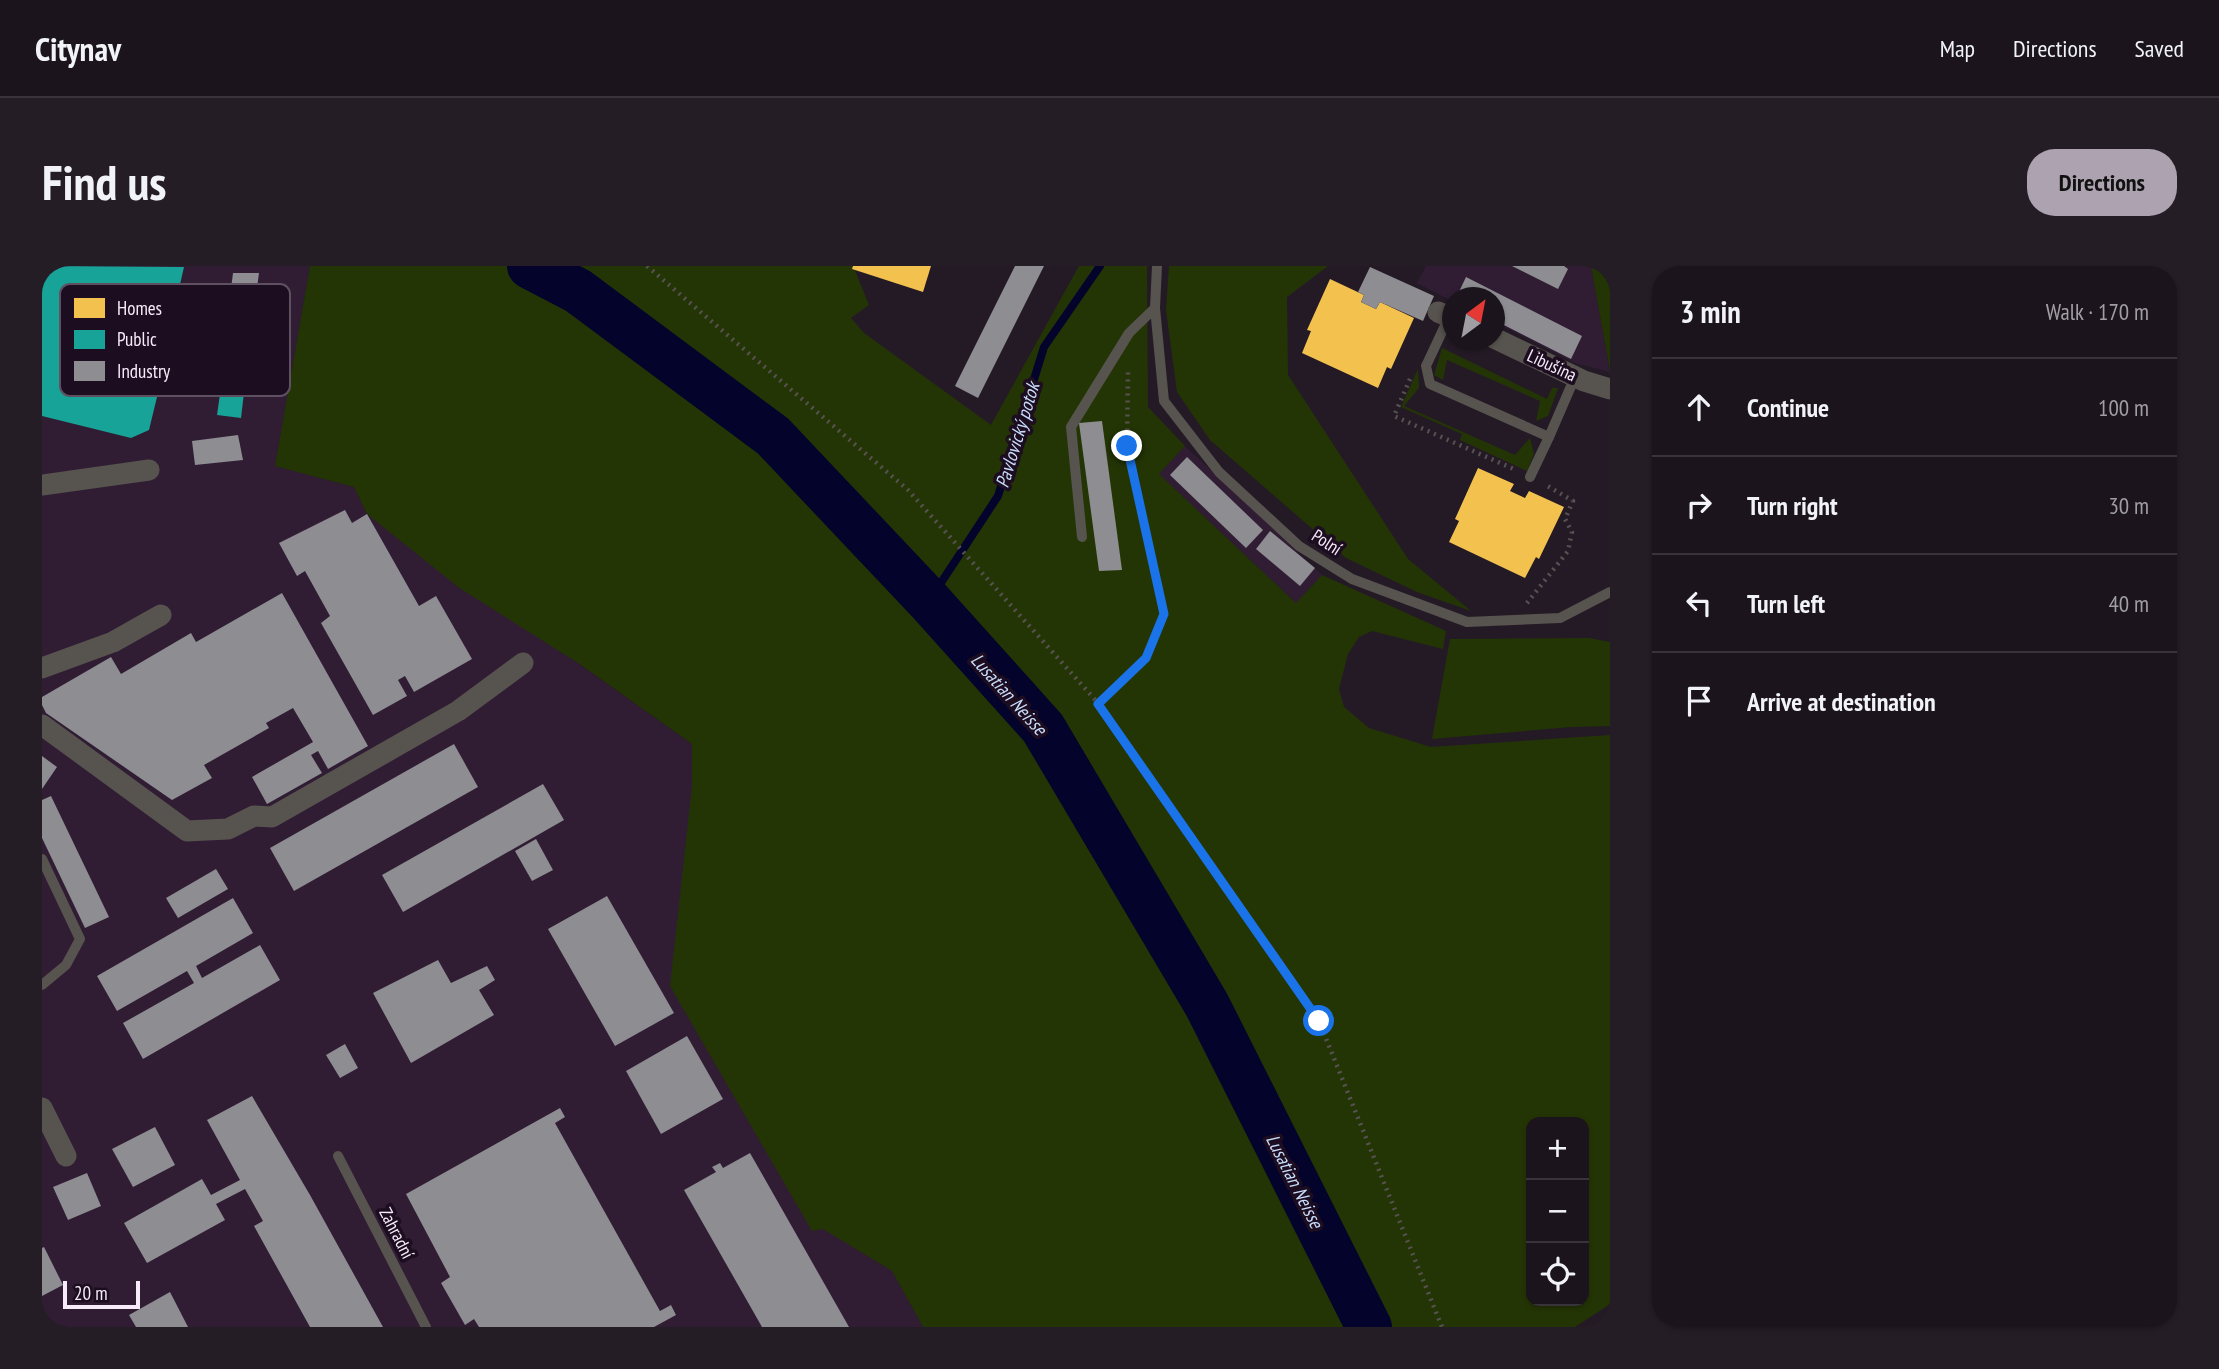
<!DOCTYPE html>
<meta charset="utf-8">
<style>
:root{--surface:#1b141c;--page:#241d25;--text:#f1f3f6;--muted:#a09ea3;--line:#39333b;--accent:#ada2af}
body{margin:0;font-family:"PT Sans Narrow",sans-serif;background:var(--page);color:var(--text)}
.controls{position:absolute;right:21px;bottom:21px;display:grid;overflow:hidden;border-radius:14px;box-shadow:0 2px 5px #0004}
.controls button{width:63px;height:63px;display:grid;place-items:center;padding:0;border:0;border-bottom:2px solid var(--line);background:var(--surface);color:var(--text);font:35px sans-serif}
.compass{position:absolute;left:1400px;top:21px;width:63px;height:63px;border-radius:50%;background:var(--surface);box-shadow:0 2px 5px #0004;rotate:32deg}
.scale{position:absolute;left:21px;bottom:18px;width:77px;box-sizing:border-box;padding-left:7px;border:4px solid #f7ebf9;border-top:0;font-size:19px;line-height:24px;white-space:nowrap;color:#f7ebf9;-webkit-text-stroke:5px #1d0d20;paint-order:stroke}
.stop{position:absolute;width:21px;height:21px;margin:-16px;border:5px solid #1a73e8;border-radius:50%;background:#fff}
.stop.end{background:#1a73e8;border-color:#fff;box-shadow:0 2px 7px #0008}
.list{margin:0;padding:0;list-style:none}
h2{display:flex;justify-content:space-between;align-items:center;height:91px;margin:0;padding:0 28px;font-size:30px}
h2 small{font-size:23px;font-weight:400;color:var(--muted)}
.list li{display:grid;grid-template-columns:46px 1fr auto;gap:21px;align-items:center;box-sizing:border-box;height:98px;padding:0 28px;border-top:2px solid var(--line)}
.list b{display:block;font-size:26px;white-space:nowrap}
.list em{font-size:23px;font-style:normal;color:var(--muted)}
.icon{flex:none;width:38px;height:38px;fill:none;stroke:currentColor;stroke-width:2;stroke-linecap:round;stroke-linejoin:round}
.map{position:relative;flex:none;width:1568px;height:1061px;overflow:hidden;border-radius:28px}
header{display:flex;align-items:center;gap:42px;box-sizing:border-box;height:98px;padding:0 35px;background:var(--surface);border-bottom:2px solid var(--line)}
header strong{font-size:33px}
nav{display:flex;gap:38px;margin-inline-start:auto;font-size:24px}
.intro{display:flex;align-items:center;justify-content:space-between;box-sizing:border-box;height:168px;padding:0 42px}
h1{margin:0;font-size:49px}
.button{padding:18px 32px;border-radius:28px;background:var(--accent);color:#111;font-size:24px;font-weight:700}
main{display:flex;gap:42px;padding:0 42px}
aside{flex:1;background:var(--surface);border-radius:28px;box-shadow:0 2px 5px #0004}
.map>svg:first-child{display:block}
.built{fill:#301d34}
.green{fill:#243505;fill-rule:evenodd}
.homes{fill:#f2c14e}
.public{fill:#17a398}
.industry{fill:#8d8d92}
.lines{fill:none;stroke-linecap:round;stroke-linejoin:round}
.stream{stroke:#03032b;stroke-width:8}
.river{stroke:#03032b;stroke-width:46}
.path{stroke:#575251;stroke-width:4.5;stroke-dasharray:2 5;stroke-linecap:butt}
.lane{stroke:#57534e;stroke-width:10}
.street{stroke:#57534e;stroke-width:21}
.route{stroke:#1a73e8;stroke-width:9}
.labels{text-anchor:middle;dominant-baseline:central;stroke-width:7;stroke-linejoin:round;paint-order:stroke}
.street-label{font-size:18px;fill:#f7ebf9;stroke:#1d0d20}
.water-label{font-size:19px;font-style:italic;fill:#c8dcfb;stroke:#1d0d20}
.key{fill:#1d0d20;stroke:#5e5061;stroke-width:2}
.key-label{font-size:19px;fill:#f7ebf9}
</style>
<header>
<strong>Citynav</strong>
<nav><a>Map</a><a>Directions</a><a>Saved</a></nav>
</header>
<div class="intro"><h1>Find us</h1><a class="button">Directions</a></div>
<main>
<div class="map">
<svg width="1568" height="1061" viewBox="0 0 1568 1061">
<rect width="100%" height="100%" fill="#241a26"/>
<g class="built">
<path d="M0 0H268L233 200 312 221 325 248 650 478V520L781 962 850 1005 881 1061H0Z"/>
<path d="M1384 0H1549L1568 106 1533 97 1453 56 1452 32H1410V35L1375 17Z"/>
<path d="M1143 180 1280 309 1254 337 1117 208Z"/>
</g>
<g class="green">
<path d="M268 0H811L827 39 809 52 822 67 949 159 1037 0H1105L1106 141 1143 180 1117 208 1254 337 1280 309 1404 365 1401 383 1330 365 1317 371 1306 388 1297 423 1302 441 1327 462 1389 481 1568 469V1038L1533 1061H881L850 1005 781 963 770 965 628 720 650 520V478L536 397 416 321 325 248 312 221 233 200ZM1489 856H1542V1035H1489Z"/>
<path d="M1127 0H1286L1245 31 1246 109 1366 293 1429 345 1375 326 1304 292 1168 174 1135 126 1124 44Z"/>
<path d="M1549 0H1568V105Z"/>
<path d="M1400 82 1505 133 1510 122H1516L1506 150 1494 155 1498 135 1405 94 1401 114 1392 109Z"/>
<path d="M1376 103 1377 122 1362 140 1473 189 1488 172 1492 188 1485 205 1418 174 1420 168 1359 141Z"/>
<path d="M1547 372 1568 376V460L1529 461 1390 473 1408 373Z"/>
</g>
<g class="homes">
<path d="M811 0H889L881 26 810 3Z"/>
<path d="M1288 13 1322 29 1319 36 1334 43 1338 36 1372 52 1349 103 1345 101 1336 122 1260 87 1269 65 1265 64Z"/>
<path d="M1436 202 1472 218 1468 225 1483 232 1487 225 1522 241 1497 293 1494 291 1483 312 1407 276 1417 255 1413 253Z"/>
</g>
<g class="public">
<path d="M0 0 142 1 126 71 123 70 117 97 123 98 107 164 89 172 0 150Z"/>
<path d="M180 114 203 118 199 152 175 149Z"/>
</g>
<g class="industry">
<path d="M973 0H1002L936 132 913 120Z"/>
<path d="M1470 0H1522L1526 3 1516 23Z"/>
<path d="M1328 1 1392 30 1381 55 1338 36 1334 43 1319 36 1322 29 1316 26Z"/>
<path d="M191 7H217L204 104 193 103 195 88 181 86Z"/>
<path d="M1424 11 1540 70 1529 93 1452 54V32H1414Z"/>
<path d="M1060 155 1080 304 1057 305 1037 157Z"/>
<path d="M196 169 201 194 153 199 150 175Z"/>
<path d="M1145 191 1221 264 1204 282 1128 209Z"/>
<path d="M303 244 310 257 325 248 377 340 394 330 430 393 372 426 363 410 356 414 365 430 331 449 279 357 288 350 263 305 255 310 237 277Z"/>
<path d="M1228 265 1273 302 1258 320 1214 283Z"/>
<path d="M240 327 326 480 286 503 276 485 269 489 280 507 225 538 210 511 271 476 251 442 224 457 227 462 162 499 170 512 130 534 4 447 0 439V431L69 391 79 408 149 367 154 376Z"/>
<path d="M412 478 436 521 252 625 228 582Z"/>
<path d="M0 490 15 501 0 523Z"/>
<path d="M501 518 522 554 361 646 340 609Z"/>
<path d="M9 530 67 651 43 662 0 572V534Z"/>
<path d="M494 573 511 604 490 615 473 585Z"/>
<path d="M174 603 186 623 136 652 124 632Z"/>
<path d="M565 630 632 747 573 780 506 663Z"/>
<path d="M191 632 211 667 154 700 160 712 218 679 238 714 101 793 81 757 152 717 145 705 75 745 55 710Z"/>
<path d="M396 694 409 717 445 700 453 714 437 724 452 749 369 797 331 727Z"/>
<path d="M645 770 681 833 619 868 584 805Z"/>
<path d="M303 778 316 802 298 812 284 789Z"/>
<path d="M210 830 268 929 341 1061H268L212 960 221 955 203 923 174 938 183 954 105 997 82 957 160 913 169 929 198 914 165 854Z"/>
<path d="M518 842 523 851 513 857 618 1045 629 1039 634 1049 612 1061H437L432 1053 423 1059 399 1017 408 1011 364 928Z"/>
<path d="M113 861 133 899 91 921 70 883Z"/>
<path d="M708 887 807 1061H720L642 924 674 906 670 901 678 897 681 902Z"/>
<path d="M45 907 59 940 26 954 11 921Z"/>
<path d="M2 981 21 1019 0 1030V982Z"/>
<path d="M128 1026 146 1061H94L87 1049Z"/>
</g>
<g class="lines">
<path class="stream" d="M887 335 956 230 1002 81 1058 0"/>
<path class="river" d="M488 0 536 25 731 170 887 335 1001 462 1165 739 1327 1061"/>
<g class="path">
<path d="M605 0 866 224 1056 437 1277 755 1400 1061"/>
<path d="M1368 113 1352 150 1474 204"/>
<path d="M1485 337 1526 285 1530 266 1523 253 1531 235 1504 219"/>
<path d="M1056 437 1104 392 1122 349 1085 180 1086 102"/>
</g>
<g class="lane">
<path d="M1115 0 1113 42 1122 135 1177 206 1257 280 1310 313 1425 356 1518 352 1568 326"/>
<path d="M1407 51 1384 100 1388 118 1507 171 1533 111"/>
<path d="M1488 211 1507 171"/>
<path d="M1040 271 1029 161 1087 67 1113 42"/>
<path d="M0 593 38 673 24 699 0 719"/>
<path d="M296 890 384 1061"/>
</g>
<g class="street">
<path d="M1396 46 1410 52"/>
<path d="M1452 72 1542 115 1568 123"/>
<path d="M0 219 107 204"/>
<path d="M0 402 71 376 119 349"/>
<path d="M0 459 145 565 186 563 212 550 230 551 416 445 481 397"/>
<path d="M0 842 24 890"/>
</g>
</g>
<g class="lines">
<path class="route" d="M1085 180 1122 348 1104 392 1056 438 1277 755"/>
</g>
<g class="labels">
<g class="street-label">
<text transform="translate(1510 99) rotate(25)">Libušina</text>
<text transform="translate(1285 276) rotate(33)">Polní</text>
<text transform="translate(355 967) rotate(63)">Zahradní</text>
</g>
<g class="water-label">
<text transform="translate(975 169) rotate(-73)">Pavlovický potok</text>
<text transform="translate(967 428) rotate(48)">Lusatian Neisse</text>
<text transform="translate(1253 915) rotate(63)">Lusatian Neisse</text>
</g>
</g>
<rect x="18" y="18" width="230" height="112" rx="10" class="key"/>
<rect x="32" y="32" width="31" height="20" fill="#f2c14e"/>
<rect x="32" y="64" width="31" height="19" fill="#17a398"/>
<rect x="32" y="95" width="31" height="20" fill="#8d8d92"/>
<g class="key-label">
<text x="75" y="49">Homes</text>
<text x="75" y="80">Public</text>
<text x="75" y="112">Industry</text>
</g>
</svg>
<div class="controls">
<button>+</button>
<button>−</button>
<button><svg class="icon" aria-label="locate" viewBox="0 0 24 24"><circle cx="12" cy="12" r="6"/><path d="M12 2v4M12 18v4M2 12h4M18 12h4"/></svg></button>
</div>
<svg class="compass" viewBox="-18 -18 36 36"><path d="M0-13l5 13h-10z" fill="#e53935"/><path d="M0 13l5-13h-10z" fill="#a09ea3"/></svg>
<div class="scale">20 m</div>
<div class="stop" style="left:1277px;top:755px"></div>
<div class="stop end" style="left:1085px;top:180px"></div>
</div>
<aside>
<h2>3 min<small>Walk · 170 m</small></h2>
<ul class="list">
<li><svg class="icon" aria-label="ahead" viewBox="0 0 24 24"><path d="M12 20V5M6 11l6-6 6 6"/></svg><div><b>Continue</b></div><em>100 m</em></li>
<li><svg class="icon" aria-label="right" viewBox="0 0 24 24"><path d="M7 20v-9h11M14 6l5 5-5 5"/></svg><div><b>Turn right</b></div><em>30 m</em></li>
<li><svg class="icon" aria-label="left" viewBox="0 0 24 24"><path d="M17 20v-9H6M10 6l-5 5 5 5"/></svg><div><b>Turn left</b></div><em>40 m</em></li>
<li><svg class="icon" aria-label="arrive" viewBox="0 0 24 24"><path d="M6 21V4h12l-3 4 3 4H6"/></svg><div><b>Arrive at destination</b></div></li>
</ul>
</aside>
</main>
